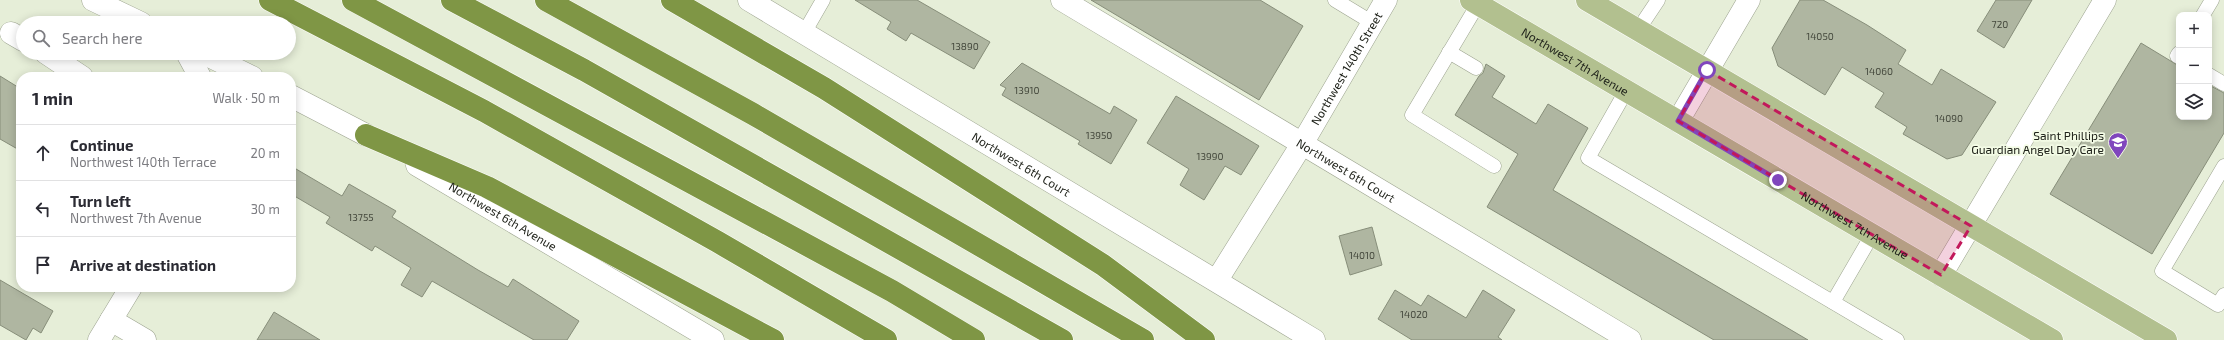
<!DOCTYPE html>
<meta charset="utf-8">
<style>
:root{--surface:#fff;--page:#f2f2f3;--text:#2b2b33;--muted:#7c7c81;--line:#e1e1e2}
body{margin:0;font-family:"Exo 2",sans-serif;background:var(--page);color:var(--text)}
.controls{position:absolute;right:12px;top:12px;display:grid;overflow:hidden;border-radius:8px;box-shadow:0 2px 10px #0003}
.controls button{width:36px;height:36px;display:grid;place-items:center;padding:0;border:0;border-bottom:1px solid var(--line);background:var(--surface);color:var(--text);font:20px sans-serif}
.stop{position:absolute;width:12px;height:12px;margin:-9px;border:3px solid #8046bd;border-radius:50%;background:#fff}
.stop.end{background:#8046bd;border-color:#fff;box-shadow:0 1px 4px #0008}
.list{margin:0;padding:0;list-style:none}
h2{display:flex;justify-content:space-between;align-items:center;height:52px;margin:0;padding:0 16px;font-size:17px}
h2 small{font-size:13px;font-weight:400;color:var(--muted)}
.list li{display:grid;grid-template-columns:26px 1fr auto;gap:12px;align-items:center;box-sizing:border-box;height:56px;padding:0 16px;border-top:1px solid var(--line)}
.list b{display:block;font-size:15px;white-space:nowrap}
.list p{margin:0;font-size:13px;white-space:nowrap;color:var(--muted)}
.list em{font-size:13px;font-style:normal;color:var(--muted)}
.icon{flex:none;width:22px;height:22px;fill:none;stroke:currentColor;stroke-width:2;stroke-linecap:round;stroke-linejoin:round}
.map{position:relative;flex:none;width:2224px;height:340px;overflow:hidden}
.search{position:absolute;background:var(--surface);box-shadow:0 2px 10px #0003;left:16px;top:16px;width:280px;height:44px;display:flex;align-items:center;gap:10px;box-sizing:border-box;padding:0 14px;border-radius:22px;color:var(--muted);font-size:15px}
.panel{position:absolute;background:var(--surface);box-shadow:0 2px 10px #0003;left:16px;top:72px;width:280px;height:220px;border-radius:16px}
.map>svg:first-child{display:block}
.building{fill:#afb6a1;stroke:#878e7a}
.lines{fill:none;stroke-linecap:round;stroke-linejoin:round}
.service-casing{stroke:#9ca38f;stroke-width:15}
.minor-casing{stroke:#9ca38f;stroke-width:23}
.secondary-casing{stroke:#9ca38f;stroke-width:23}
.primary-casing{stroke:#fff;stroke-width:23}
.motorway-casing{stroke:#fff;stroke-width:23}
.service{stroke:#fff;stroke-width:14}
.minor{stroke:#fff;stroke-width:22}
.secondary{stroke:#fff;stroke-width:22}
.primary{stroke:#b2c08f;stroke-width:22}
.motorway{stroke:#7f9645;stroke-width:22}
.route{stroke:#8046bd;stroke-width:5}
.marked{fill:#c2185b;fill-opacity:0.2;stroke:#c2185b;stroke-width:3;stroke-dasharray:8 5;stroke-linejoin:round}
.labels{text-anchor:middle;dominant-baseline:central;stroke-width:3.5;stroke-linejoin:round;paint-order:stroke}
.number-label{font-size:10px;fill:#44483c}
.street-label{font-size:12px;fill:#20231b;stroke:#f3fbe5}
.poi-label{font-size:12px;fill:#20231b;stroke:#f3fbe5;text-anchor:end}
</style>
<div class="map">
<svg width="2224" height="340" viewBox="0 0 2224 340">
<rect width="100%" height="100%" fill="#e6eed8"/>
<g class="building">
<path d="M855 0H917L990 42 974 69 911 33 906 41 887 29 891 22Z"/>
<path d="M1091 0H1260L1303 26 1259 100Z"/>
<path d="M1800 0H1823L1867 25 1906 50 1898 64 1932 85 1941 69 1996 102 1962 155 1947 159 1903 134 1907 127 1875 107 1884 93 1842 67 1825 95 1778 66 1772 48Z"/>
<path d="M1996 0H2032L2004 48 1977 31Z"/>
<path d="M2141 43 2179 66V117H2209V85L2224 93V133L2152 254 2050 194Z"/>
<path d="M1022 63 1110 114 1114 106 1137 120 1111 164 1078 144 1080 141 1002 95 1006 88 1000 85Z"/>
<path d="M1486 64 1505 76 1492 97 1536 124 1548 104 1588 128 1553 190 1808 340H1714L1487 207 1518 154 1455 115 1479 76 1483 73Z"/>
<path d="M0 76 21 89V151L0 139Z"/>
<path d="M1176 96 1259 146 1241 175 1225 166 1204 200 1180 185 1189 169 1147 143Z"/>
<path d="M291 166 342 196 349 184 396 211 392 217 478 270 508 287 513 279 579 321 567 340H534L432 281 422 297 401 285 411 268 375 246 372 251 326 223 330 217 291 194Z"/>
<path d="M1372 227 1382 265 1350 275 1339 236Z"/>
<path d="M0 280 53 311 41 333 33 328 26 340 0 325Z"/>
<path d="M1395 290 1421 306 1428 295 1466 318 1483 290 1515 310 1498 337 1502 340H1412L1378 319Z"/>
<path d="M274 312 320 340H257Z"/>
</g>
<g class="lines">
<g class="service-casing">
<g id="service">
<path d="M1335 0 1373 23"/>
<path d="M1478 4 1412 115 1494 166"/>
<path d="M2203 15 2212 0"/>
<path d="M1638 30 1658 0"/>
<path d="M804 33 823 0"/>
<path d="M1449 52 1476 68"/>
<path d="M2179 53 2177 56 2179 57"/>
<path d="M2209 75 2224 84"/>
<path d="M1626 91 1588 158 1897 340"/>
<path d="M2224 166 2162 271 2218 305 2224 295"/>
<path d="M1833 302 1872 235"/>
</g>
</g>
<g class="minor-casing">
<g id="minor">
<path id="s1" d="M749 0 1314 340"/>
<path id="s2" d="M1062 0 1630 340"/>
<path d="M11 33 23 40"/>
<path d="M46 53 82 77"/>
<path d="M187 53 200 77"/>
<path d="M1678 121 1749 0"/>
<path id="s3" d="M417 165 713 340"/>
<path d="M1941 275 2105 0"/>
<path id="s4" d="M1217 280 1302 144 1386 0"/>
<path d="M111 320 145 340"/>
<path d="M99 340 131 287"/>
</g>
</g>
<g class="secondary-casing">
<g id="secondary">
<path d="M93 0 141 23"/>
<path d="M203 53 252 77"/>
<path d="M291 96 366 135"/>
</g>
</g>
<g class="primary-casing">
<g id="primary">
<path id="s5" d="M1471 0 2052 340"/>
<path d="M1587 0 2166 340"/>
</g>
</g>
<g class="motorway-casing">
<g id="motorway">
<path d="M270 0 484 111 718 242 886 340"/>
<path d="M353 0 892 291 974 340"/>
<path d="M452 0 584 70 1062 340"/>
<path d="M546 0 753 114 1143 340"/>
<path d="M672 0 824 88 1103 265 1204 340"/>
<path d="M366 135 487 187 773 340"/>
</g>
</g>
<use href="#service" class="service"/>
<use href="#minor" class="minor"/>
<use href="#secondary" class="secondary"/>
<use href="#primary" class="primary"/>
<use href="#motorway" class="motorway"/>
</g>
<g class="lines">
<path class="route" d="M1707 70 1678 121 1778 180"/>
</g>
<path class="marked" d="M1707 70 1971 226 1941 275 1678 121Z"/>
<defs>
<g id="school-pin" transform="scale(1)"><path d="M0 17L-7.5 6A9.5 9.5 0 1 1 7.5 6Z" fill="#8046bd" stroke="#f3fbe5"/><path d="M0-5L7-2L0 1L-7-2ZM-4 1L0 2.5L4 1V4Q0 6-4 4Z" fill="#fff"/></g>
</defs>
<g fill-rule="evenodd">
<use href="#school-pin" x="2118" y="142"/>
</g>
<g class="labels">
<g class="number-label">
<text x="2000" y="24">720</text>
<text x="1820" y="36">14050</text>
<text x="965" y="46">13890</text>
<text x="1879" y="71">14060</text>
<text x="1027" y="90">13910</text>
<text x="1949" y="118">14090</text>
<text x="1099" y="135">13950</text>
<text x="1210" y="156">13990</text>
<text x="361" y="217">13755</text>
<text x="1362" y="255">14010</text>
<text x="1414" y="314">14020</text>
</g>
<g class="street-label">
<text stroke="none"><textPath href="#s5" startOffset="121">Northwest 7th Avenue</textPath></text>
<text stroke="none"><textPath href="#s4" startOffset="248">Northwest 140th Street</textPath></text>
<text stroke="none"><textPath href="#s1" startOffset="318">Northwest 6th Court</textPath></text>
<text stroke="none"><textPath href="#s2" startOffset="331">Northwest 6th Court</textPath></text>
<text stroke="none"><textPath href="#s3" startOffset="100">Northwest 6th Avenue</textPath></text>
<text stroke="none"><textPath href="#s5" startOffset="445">Northwest 7th Avenue</textPath></text>
</g>
<g class="poi-label">
<text x="2104" y="135">Saint Phillips<tspan x="2104" dy="14">Guardian Angel Day Care</tspan></text>
</g>
</g>
</svg>
<div class="controls">
<button>+</button>
<button>−</button>
<button><svg class="icon" aria-label="layers" viewBox="0 0 24 24"><path d="M12 4l9 5-9 5-9-5zM3 14l9 5 9-5"/></svg></button>
</div>
<div class="stop" style="left:1707px;top:70px"></div>
<div class="stop end" style="left:1778px;top:180px"></div>
<div class="search"><svg class="icon" aria-label="search" viewBox="0 0 24 24"><circle cx="10" cy="10" r="6"/><path d="M15 15l6 6"/></svg>Search here</div>
<section class="panel">
<h2>1 min<small>Walk · 50 m</small></h2>
<ul class="list">
<li><svg class="icon" aria-label="ahead" viewBox="0 0 24 24"><path d="M12 20V5M6 11l6-6 6 6"/></svg><div><b>Continue</b><p>Northwest 140th Terrace</p></div><em>20 m</em></li>
<li><svg class="icon" aria-label="left" viewBox="0 0 24 24"><path d="M17 20v-9H6M10 6l-5 5 5 5"/></svg><div><b>Turn left</b><p>Northwest 7th Avenue</p></div><em>30 m</em></li>
<li><svg class="icon" aria-label="arrive" viewBox="0 0 24 24"><path d="M6 21V4h12l-3 4 3 4H6"/></svg><div><b>Arrive at destination</b></div></li>
</ul>
</section>
</div>
